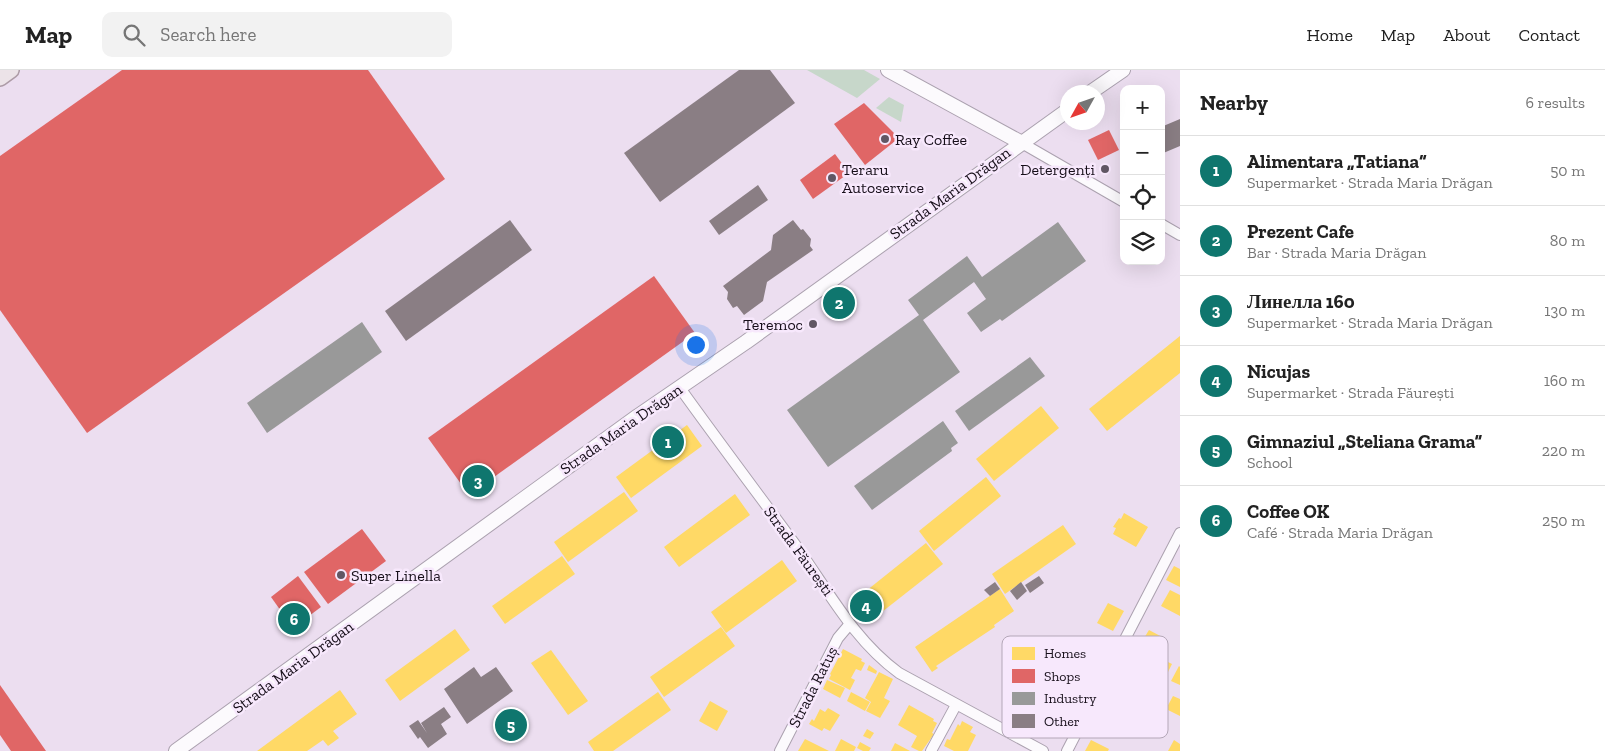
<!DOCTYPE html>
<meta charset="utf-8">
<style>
:root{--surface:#fff;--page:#f2f2f2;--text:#222;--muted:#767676;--line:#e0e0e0;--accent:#0f766e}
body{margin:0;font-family:"Zilla Slab",serif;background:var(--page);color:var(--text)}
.controls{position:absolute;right:15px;top:15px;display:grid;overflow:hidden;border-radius:10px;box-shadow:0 5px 20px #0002}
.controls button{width:45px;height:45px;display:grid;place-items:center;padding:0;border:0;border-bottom:1px solid var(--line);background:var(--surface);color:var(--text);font:25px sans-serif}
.compass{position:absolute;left:1060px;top:15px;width:45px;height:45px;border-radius:50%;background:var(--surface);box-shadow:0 5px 20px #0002;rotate:230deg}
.you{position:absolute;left:695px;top:274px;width:18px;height:18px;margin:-12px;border:4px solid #fff;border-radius:50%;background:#1a73e8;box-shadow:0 0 0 8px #1a73e833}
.badge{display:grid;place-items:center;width:32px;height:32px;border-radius:50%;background:var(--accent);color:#fff;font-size:16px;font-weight:700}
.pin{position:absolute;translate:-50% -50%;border:2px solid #fff;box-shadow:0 1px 5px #0006}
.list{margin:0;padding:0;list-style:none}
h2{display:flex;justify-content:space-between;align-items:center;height:65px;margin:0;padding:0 20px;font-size:21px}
h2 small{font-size:16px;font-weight:400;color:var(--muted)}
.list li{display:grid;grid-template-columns:32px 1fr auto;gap:15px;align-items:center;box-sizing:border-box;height:70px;padding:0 20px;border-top:1px solid var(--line)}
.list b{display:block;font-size:19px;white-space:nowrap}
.list p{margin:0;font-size:16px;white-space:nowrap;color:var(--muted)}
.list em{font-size:16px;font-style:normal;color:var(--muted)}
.icon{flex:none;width:28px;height:28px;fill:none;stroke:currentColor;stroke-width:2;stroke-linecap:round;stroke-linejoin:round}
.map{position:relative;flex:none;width:1180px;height:681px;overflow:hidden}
header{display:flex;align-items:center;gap:30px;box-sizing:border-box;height:70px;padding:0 25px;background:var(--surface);border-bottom:1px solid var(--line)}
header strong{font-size:24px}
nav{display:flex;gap:28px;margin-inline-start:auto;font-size:18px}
.search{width:350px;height:45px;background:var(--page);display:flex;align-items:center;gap:12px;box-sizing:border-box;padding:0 18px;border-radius:10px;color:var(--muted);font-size:19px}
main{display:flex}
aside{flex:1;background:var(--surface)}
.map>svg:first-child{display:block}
.green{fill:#c7d7ca}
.homes{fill:#ffd966}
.shops{fill:#e06666}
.industry{fill:#999}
.building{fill:#8a7e84}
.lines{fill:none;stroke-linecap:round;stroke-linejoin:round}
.street-casing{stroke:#aba1af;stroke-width:12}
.secondary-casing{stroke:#aba1af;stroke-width:16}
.primary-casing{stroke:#ad9ba6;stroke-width:18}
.street{stroke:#fcfafd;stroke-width:10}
.secondary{stroke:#fcfafd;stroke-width:14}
.primary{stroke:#ece3e8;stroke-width:15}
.poi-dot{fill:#615764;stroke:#f7e8fc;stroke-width:2}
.labels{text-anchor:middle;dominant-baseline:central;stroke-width:5;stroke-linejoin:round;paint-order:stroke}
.poi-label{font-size:16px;fill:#160e19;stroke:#f7e8fc;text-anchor:start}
.street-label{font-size:16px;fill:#160e19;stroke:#f7e8fc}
.key{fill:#f7e8fc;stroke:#b4a7b8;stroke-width:1}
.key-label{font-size:14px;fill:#160e19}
</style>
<header>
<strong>Map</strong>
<div class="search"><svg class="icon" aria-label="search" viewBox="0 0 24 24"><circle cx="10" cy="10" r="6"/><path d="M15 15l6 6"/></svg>Search here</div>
<nav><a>Home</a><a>Map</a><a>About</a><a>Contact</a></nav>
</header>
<main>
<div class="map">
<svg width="1180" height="681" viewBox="0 0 1180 681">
<rect width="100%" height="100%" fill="#ecdef0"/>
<g class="green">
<path d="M807 0H864L880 9 857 28Z"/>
<path d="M889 27 904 35 901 52 876 38Z"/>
</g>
<g class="homes">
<path d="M1180 266V303L1107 361 1089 339Z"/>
<path d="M1041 336 1059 358 994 411 976 389Z"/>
<path d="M687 355 702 376 631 428 616 407Z"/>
<path d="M986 407 1001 426 934 481 919 461Z"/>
<path d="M624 422 638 441 568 492 554 472Z"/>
<path d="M735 424 750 445 679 497 664 477Z"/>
<path d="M1124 443 1148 457 1136 477 1113 464 1116 458 1113 457 1119 448 1121 449Z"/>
<path d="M1063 455 1076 474 1005 524 992 504Z"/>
<path d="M926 473 943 494 873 549 856 529Z"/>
<path d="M562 486 575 504 505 554 492 536Z"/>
<path d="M782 490 797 511 726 563 711 542Z"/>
<path d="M1174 496 1180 499V517L1166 510Z"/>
<path d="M1000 519 1014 541 994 555 995 557 936 596 938 598 932 602 915 577Z"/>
<path d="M1170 520 1180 525V546L1161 536Z"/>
<path d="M1108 533 1124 541 1113 561 1097 553Z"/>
<path d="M721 557 735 576 664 627 650 607Z"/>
<path d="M455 559 470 580 400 631 385 610Z"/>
<path d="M1149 560 1166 569 1159 582 1141 573Z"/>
<path d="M843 579 862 589 861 591 865 593 861 601 856 599 851 608 855 610 850 620 829 609 831 605 830 604Z"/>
<path d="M551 580 588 631 568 645 531 593Z"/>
<path d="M1158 587 1172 594 1167 604 1155 598Z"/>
<path d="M869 595 877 601 876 604 867 600Z"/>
<path d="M1179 596 1180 597V615L1171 611Z"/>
<path d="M879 602 893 609 884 628 890 631 880 648 866 641 871 632 865 628Z"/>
<path d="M827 610 845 618 840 628 823 619Z"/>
<path d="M340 620 357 644 333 661 339 668 328 676 323 670 307 681H257Z"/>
<path d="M658 622 671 640 613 681H594L588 672Z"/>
<path d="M851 622 870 632 865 641 847 631Z"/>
<path d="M1173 626 1180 629V646L1166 639Z"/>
<path d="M710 631 728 641 717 661 699 651Z"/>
<path d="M909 635 934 649 933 651 937 653 932 663 934 664 922 681H919L911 677 917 666 898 655Z"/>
<path d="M828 638 840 645 830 661 824 658 822 661 809 654 812 649 814 651 820 639 825 642Z"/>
<path d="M962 651 973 657 970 662 976 665 968 681H954L944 676 947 669 950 670 958 654 960 656Z"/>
<path d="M867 659 874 663 870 669 863 666Z"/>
<path d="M805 669 829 681H798Z"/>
<path d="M841 669 856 677 854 681H835Z"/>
<path d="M1091 670 1109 679 1108 681H1085Z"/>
<path d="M1174 670 1180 674V681H1168Z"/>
<path d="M860 672 871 678 869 681H863L857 678Z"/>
<path d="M895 673 910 681H891Z"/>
</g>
<g class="shops">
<path d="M122 0H368L445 109 87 363 0 240V86Z"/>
<path d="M864 33 899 68 865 95 834 54Z"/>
<path d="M1109 60 1119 80 1098 90 1088 70Z"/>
<path d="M835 84 849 103 813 129 800 110Z"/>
<path d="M654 206 695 263 469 425 428 368Z"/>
<path d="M362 459 386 491 328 534 304 502Z"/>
<path d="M298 506 321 537 293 558 271 527Z"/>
<path d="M0 615 46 681H11L0 665Z"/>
</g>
<g class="industry">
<path d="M1058 152 1086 191 1002 251 1000 249 981 262 967 243 986 229 974 212 923 250 960 302 828 397 787 340 919 245 908 230 967 186 982 207Z"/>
<path d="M362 252 382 282 267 363 247 333Z"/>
<path d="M1030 287 1045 306 969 361 955 341Z"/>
<path d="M943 351 958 373 951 378 952 381 872 440 854 416Z"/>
</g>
<g class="building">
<path d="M739 0H770L795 33 660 132 624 83Z"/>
<path d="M1180 49V76L1161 84V57Z"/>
<path d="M758 115 768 130 719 165 709 151Z"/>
<path d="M510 150 532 180 406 271 385 241Z"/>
<path d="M793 150 801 160 803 159 811 169 810 176 813 180 767 212 763 231 744 245 737 236 733 238 727 229 728 222 723 216 771 180 773 165Z"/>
<path d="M1039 506 1044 513 1030 523 1025 515Z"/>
<path d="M995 512 1000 519 990 526 984 520Z"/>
<path d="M1021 512 1027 521 1017 530 1010 521Z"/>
<path d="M474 597 481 607 496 597 513 621 467 654 444 619Z"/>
<path d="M444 637 451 647 441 654 447 664 428 678 420 667 418 669 409 656 418 650 427 663 421 653Z"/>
</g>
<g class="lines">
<g class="street-casing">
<g id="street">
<path d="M1020 72 1124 132"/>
<path d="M1161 154 1180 165"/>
<path d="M680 318C718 371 758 424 797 477 829 522 854 570 899 603L1043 681"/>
<path d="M780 681 838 568 849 555"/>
<path d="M931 681 956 635"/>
<path d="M1067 681 1180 463"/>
</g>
</g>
<g class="secondary-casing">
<g id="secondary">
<path d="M888 0 1020 72"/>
<path d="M1091 22 1123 0"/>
<path d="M176 681 638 346 746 272 1068 40"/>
</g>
</g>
<g class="primary-casing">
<path id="primary" d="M0 8 11 0"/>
</g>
<use href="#street" class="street"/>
<use href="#secondary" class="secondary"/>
<use href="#primary" class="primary"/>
</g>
<g class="poi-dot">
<circle cx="885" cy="69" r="5"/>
<circle cx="1105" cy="99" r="5"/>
<circle cx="832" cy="108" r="5"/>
<circle cx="813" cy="254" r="5"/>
<circle cx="341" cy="505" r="5"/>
</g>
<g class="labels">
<g class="poi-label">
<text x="895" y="69">Ray Coffee</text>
<text x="842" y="99">Teraru<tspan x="842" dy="18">Autoservice</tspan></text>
<text x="1095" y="99" text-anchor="end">Detergenți</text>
<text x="803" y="254" text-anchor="end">Teremoc</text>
<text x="351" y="505">Super Linella</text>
</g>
<g class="street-label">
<text transform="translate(950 123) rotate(-36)">Strada Maria Drăgan</text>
<text transform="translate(621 359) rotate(-35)">Strada Maria Drăgan</text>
<text transform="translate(799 481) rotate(54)">Strada Făurești</text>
<text transform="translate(293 597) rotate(-36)">Strada Maria Drăgan</text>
<text transform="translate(813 617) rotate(-63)">Strada Ratuș</text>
</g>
</g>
<rect x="1002" y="566" width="166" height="102" rx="8" class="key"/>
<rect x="1012" y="577" width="23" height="13" fill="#ffd966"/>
<rect x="1012" y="599" width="23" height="14" fill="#e06666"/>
<rect x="1012" y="622" width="23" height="13" fill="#999"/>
<rect x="1012" y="644" width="23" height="14" fill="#8a7e84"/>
<g class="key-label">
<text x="1044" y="588">Homes</text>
<text x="1044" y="611">Shops</text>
<text x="1044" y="633">Industry</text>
<text x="1044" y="656">Other</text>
</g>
</svg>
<div class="controls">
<button>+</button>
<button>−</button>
<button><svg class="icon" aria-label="locate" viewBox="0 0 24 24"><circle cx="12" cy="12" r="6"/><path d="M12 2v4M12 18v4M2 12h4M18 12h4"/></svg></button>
<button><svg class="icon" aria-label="layers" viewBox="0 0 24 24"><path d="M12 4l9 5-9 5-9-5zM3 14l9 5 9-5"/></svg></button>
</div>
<svg class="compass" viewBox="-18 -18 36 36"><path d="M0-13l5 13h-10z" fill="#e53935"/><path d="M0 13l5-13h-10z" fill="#767676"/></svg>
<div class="you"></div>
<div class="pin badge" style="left:668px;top:372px">1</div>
<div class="pin badge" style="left:839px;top:233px">2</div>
<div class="pin badge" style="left:478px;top:411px">3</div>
<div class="pin badge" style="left:866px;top:536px">4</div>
<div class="pin badge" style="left:511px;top:655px">5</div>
<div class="pin badge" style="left:294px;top:549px">6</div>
</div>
<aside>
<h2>Nearby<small>6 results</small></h2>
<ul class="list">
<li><span class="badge">1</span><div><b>Alimentara „Tatiana“</b><p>Supermarket · Strada Maria Drăgan</p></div><em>50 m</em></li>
<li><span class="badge">2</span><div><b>Prezent Cafe</b><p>Bar · Strada Maria Drăgan</p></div><em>80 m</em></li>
<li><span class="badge">3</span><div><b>Линелла 160</b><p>Supermarket · Strada Maria Drăgan</p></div><em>130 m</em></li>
<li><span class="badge">4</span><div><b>Nicujas</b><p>Supermarket · Strada Făurești</p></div><em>160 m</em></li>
<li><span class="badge">5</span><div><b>Gimnaziul „Steliana Grama”</b><p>School</p></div><em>220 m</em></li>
<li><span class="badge">6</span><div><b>Coffee OK</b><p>Café · Strada Maria Drăgan</p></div><em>250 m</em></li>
</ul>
</aside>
</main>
